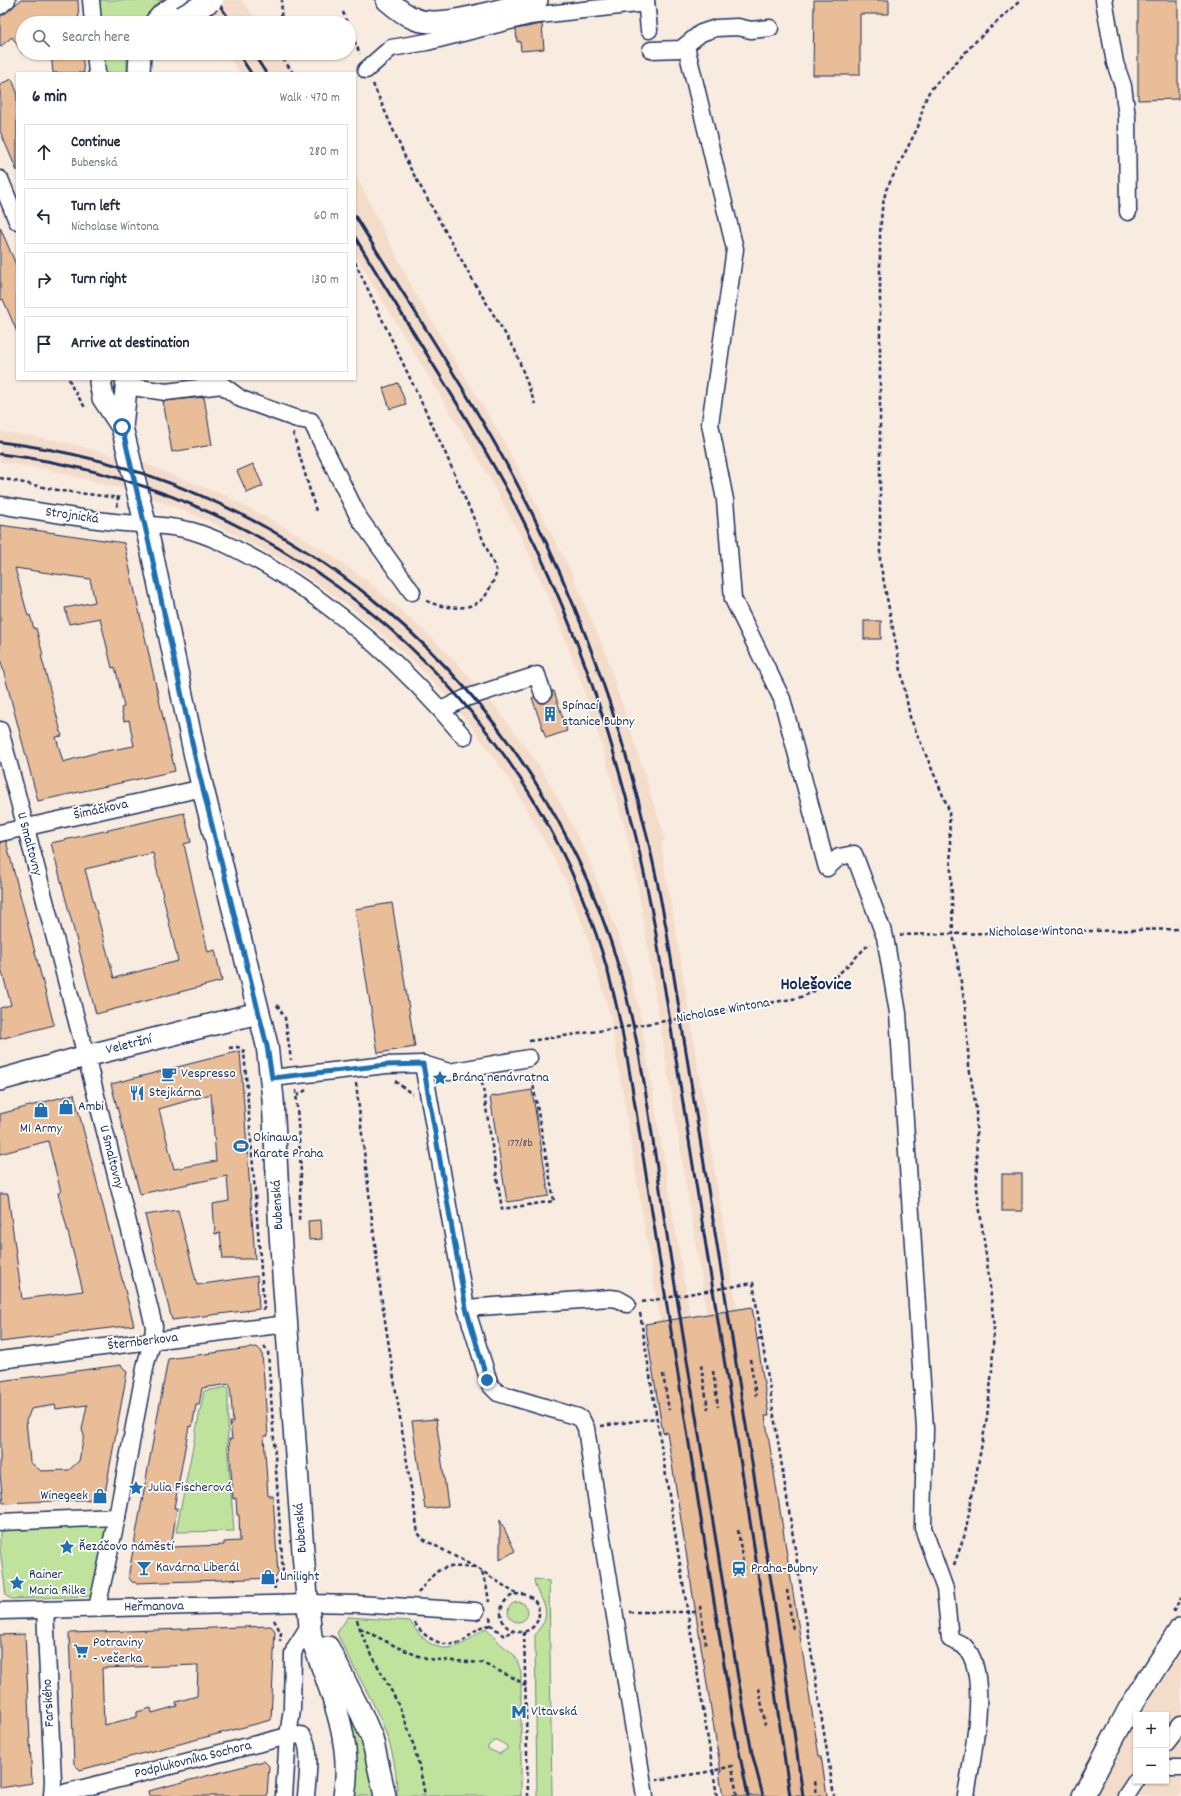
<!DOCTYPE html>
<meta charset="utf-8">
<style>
:root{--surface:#fff;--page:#f6f6f7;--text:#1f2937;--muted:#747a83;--line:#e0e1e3}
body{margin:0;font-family:Dekko,sans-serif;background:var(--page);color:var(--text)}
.controls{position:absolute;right:12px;bottom:12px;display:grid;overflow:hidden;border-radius:0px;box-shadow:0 1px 3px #0004}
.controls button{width:36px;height:36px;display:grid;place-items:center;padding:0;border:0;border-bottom:1px solid var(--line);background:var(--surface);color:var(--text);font:20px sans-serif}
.stop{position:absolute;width:12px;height:12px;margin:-9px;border:3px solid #1f6fb2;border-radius:50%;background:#fff}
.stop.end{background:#1f6fb2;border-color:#fff;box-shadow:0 1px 4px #0008}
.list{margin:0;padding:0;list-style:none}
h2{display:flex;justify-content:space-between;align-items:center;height:52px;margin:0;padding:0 16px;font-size:17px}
h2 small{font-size:13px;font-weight:400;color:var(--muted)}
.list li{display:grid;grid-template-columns:26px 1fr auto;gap:12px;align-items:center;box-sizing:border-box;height:56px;margin:0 8px 8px;padding:0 8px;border:1px solid var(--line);border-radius:0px}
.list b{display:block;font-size:15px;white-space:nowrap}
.list p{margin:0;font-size:13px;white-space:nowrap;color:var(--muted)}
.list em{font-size:13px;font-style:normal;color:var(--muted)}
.icon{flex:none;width:22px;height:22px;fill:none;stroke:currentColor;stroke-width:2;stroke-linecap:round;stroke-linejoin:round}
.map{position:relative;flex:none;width:1181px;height:1796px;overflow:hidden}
.search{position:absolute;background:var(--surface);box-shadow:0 1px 3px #0004;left:16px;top:16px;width:340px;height:44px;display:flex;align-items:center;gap:10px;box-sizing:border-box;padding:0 14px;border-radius:22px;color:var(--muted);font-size:15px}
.panel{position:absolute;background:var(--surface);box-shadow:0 1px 3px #0004;left:16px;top:72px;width:340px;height:308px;border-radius:0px}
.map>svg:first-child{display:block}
.built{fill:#f3ddca}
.green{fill:#bfe39d;stroke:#6d897e;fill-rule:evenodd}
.building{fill:#e8bd98;stroke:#1b2f5e;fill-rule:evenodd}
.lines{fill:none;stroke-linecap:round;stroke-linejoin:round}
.minor-casing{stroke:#1b2f5e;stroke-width:19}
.major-casing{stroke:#1b2f5e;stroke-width:24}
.path{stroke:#1b2f5e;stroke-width:2.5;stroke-dasharray:4 3;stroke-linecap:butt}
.minor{stroke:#fff;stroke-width:16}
.major{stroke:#fff;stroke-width:21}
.rail{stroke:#1b2f5e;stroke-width:3}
.major-bridge-casing{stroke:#1b2f5e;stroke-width:24;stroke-linecap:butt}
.major-bridge{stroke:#fff;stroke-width:21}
.route{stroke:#1f6fb2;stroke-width:5}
.labels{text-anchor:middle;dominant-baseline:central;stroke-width:3.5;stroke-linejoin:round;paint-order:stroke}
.number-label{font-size:12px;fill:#4e526c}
.street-label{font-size:14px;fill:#1b2f5e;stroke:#fff}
.poi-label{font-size:14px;fill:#1b2f5e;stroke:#fff;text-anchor:start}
.district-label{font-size:18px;font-weight:bold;fill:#1b2f5e;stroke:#fff}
</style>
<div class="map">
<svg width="1181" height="1796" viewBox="0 0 1181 1796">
<rect width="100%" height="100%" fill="#f8ebe0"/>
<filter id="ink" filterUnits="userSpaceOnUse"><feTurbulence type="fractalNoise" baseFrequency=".025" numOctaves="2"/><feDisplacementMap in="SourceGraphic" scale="8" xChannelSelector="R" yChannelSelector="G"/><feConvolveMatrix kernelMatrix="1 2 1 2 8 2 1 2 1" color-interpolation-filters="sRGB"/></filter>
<g filter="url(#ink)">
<g class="built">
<path d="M189 0H242L259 23H206Z"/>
<path d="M226 53H281L296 73H240Z"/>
<path d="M355 173 413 289 503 440 570 569 605 651 664 835 665 839 662 843 663 860 675 925 737 1309 752 1307 769 1416 765 1417 819 1756H821L827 1796H723L719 1772 721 1771 667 1432 663 1433 645 1324 660 1321 610 1016 587 936 566 882 555 860 511 782 472 727 442 691 413 661 351 607 284 561 211 522 173 506 134 492 54 471 0 462V432L18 434 60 441 143 463 224 495 299 535 335 558 370 583 434 640 464 671 497 709 537 762 561 804 584 848 615 926 629 967 639 1010 690 1316 707 1314 638 888 629 844 602 746 579 676 554 610 521 537 484 468 355 255Z"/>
<path d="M1181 1652V1796H1096L1110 1765 1136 1724V1781H1166V1715H1141Z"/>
</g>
<g class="green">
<path d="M95 0H176L143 18 139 23H97Z"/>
<path d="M99 53H127V73H101Z"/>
<path d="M228 1387V1435L227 1440 234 1531 176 1532 204 1391Z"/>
<path d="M105 1524 106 1529 93 1596 12 1599 6 1596 0 1549V1527Z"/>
<path d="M534 1579 549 1581 552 1796H537V1794L535 1636C537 1629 543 1626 545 1619 549 1600 535 1596 534 1579Z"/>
<circle cx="518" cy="1612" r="10"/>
<path d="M348 1617 410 1621C423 1642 440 1657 466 1642 473 1638 478 1631 486 1628 490 1631 493 1636 497 1640 511 1655 514 1648 521 1672V1796H397C398 1730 362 1690 337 1633ZM495 1741H499L507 1746V1749L499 1754 488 1749V1746Z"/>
<path d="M332 1673 355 1711 376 1796H353Z"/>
</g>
<g class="building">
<path d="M21 0H78L79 23H23V54L12 37 0 47V17Z"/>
<path d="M814 0H889V14H860V75H813Z"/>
<path d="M1138 0H1178V99L1138 100Z"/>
<path d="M542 24 544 49 521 51 520 41 517 42 516 29Z"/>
<path d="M51 53H82L84 73H53Z"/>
<path d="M12 79 17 92V171L0 131V84Z"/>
<path d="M0 227 17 267V332L3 299 0 300Z"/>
<path d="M398 383 406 404 390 409 383 388Z"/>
<path d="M204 397 212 445 172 452 163 401Z"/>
<path d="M253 464 263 486 247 493 237 471Z"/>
<path d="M0 525 124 543 175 771 38 801 0 658ZM15 568 90 579 95 602 65 608 69 624 100 618 112 668 115 667 118 679 124 707 121 708 124 721 129 720 134 746 95 753 63 762 56 737 62 736 41 655H43L36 628 34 629 30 615 28 616Z"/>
<rect x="864" y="621" width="17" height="18"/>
<path d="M552 691H554L567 731 546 738 532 698 534 697 541 703H546L552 696Z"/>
<path d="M184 813 191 842 184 844 208 952 215 950 222 981 96 1014 51 843ZM153 853 178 961 114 978 85 869Z"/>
<path d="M6 841 54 1025 0 1039V1008L11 1005 0 964V842Z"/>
<path d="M392 903 415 1047 378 1053 355 909Z"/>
<path d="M240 1051 255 1259H223L220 1233 215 1234 213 1204 229 1201 227 1176 140 1194 111 1084ZM211 1094 216 1161 174 1169 159 1109Z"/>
<path d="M532 1090 549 1196 507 1202 490 1097Z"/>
<path d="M74 1094 134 1325 0 1342V1194H8L22 1299 83 1291 58 1193 61 1192 48 1141 0 1154V1114Z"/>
<rect x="1002" y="1174" width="20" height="37"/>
<path d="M178 1210 197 1285 257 1276 259 1309 172 1320 145 1215Z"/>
<path d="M321 1220 322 1239 309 1240 308 1221Z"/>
<path d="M752 1307 769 1416H765L819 1756H821L827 1796H723L719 1772H721L667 1432 663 1433 645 1324Z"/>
<path d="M257 1347 262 1352 268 1436H264L268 1496H273L278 1574 275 1578 137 1583 132 1582 129 1578V1572L168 1359ZM230 1384 233 1422H230L232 1439H229L233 1499 236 1498 237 1515H239L240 1541 224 1542V1545L171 1547 177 1508H174L189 1426 192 1427 196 1405H199L202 1388Z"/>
<path d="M121 1365 127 1372 104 1499 3 1503 0 1474V1381ZM55 1405 56 1409 87 1405 82 1430 84 1435 79 1461 69 1470 41 1471 30 1462 26 1420 28 1417 31 1409Z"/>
<path d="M436 1419 448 1506 425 1509 412 1421Z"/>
<path d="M500 1520 515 1551 500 1560Z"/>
<path d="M271 1626 275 1631 271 1720 80 1770 74 1764 69 1633ZM198 1665 197 1696 176 1702 177 1706 152 1713 151 1708 137 1712V1717L104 1725 102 1668Z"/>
<path d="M25 1634 32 1783 0 1788V1635Z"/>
<path d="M264 1761 269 1766 267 1796H149L148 1791Z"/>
</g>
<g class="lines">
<g class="minor-casing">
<g id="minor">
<path d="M91 0 93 23"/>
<path d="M646 0 649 30"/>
<path d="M1104 0 1115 63 1123 86 1127 117 1128 212"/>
<path d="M0 6 7 0"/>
<path d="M686 46 735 249 710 424 725 500 733 599 782 699 827 868 839 857 854 854 885 937 898 1013 925 1429 923 1528 945 1589 950 1639C954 1641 960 1643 964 1646 992 1672 971 1762 966 1796"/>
<path d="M651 50 681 49 701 33 716 28 738 27 751 30 770 28"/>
<path d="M95 53 97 73"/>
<path d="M366 70 391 48 427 42 530 16 646 3"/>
<path d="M0 179 17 221"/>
<path d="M126 386 166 392 222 385 241 399 297 419 311 421 359 518 412 592"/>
<path d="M0 505C38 511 76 518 114 522 140 525 167 524 192 531 219 539 244 553 269 567 344 611 408 670 464 737"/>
<path d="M441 710 466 698 537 675 543 694"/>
<path d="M0 730 86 1056 154 1326 153 1340 146 1363 117 1517 97 1608"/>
<path d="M0 833 203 788"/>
<path d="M423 1064 466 1308 490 1385 498 1393 578 1417 582 1420 586 1428 602 1538 645 1796"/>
<path d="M272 1078 386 1065 423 1064 449 1072 529 1058"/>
<path d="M466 1308 610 1298 618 1299 627 1304"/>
<path d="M0 1360 287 1324"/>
<path d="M0 1522 117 1517"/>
<path d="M45 1610 53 1781 52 1796"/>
<path d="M0 1611 308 1603 357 1604 476 1611"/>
<path d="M1166 1743 1181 1724"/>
<path d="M1166 1768H1181"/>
<path d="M52 1796 288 1736 301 1735C313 1744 307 1782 306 1796"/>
<path d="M284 1796 288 1736 292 1709 293 1654 295 1648 309 1626"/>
<path d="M1126 1796 1136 1781"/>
</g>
</g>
<g class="major-casing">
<g id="major">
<path d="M387 0C395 7 405 15 415 19 441 30 508 7 537 0"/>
<path d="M155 23 162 15 184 0"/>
<path d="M139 73 140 53"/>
<path d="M102 379 100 382 103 398 122 427 151 548 196 761 267 1045 273 1099 280 1233 304 1565 311 1637C329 1687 354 1741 344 1796"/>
<path d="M122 427 127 379"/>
<path d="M0 1080 86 1056 258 1013"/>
<path d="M328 1647 362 1715 372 1738 385 1796"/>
<path d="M1083 1796 1129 1709 1181 1628"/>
</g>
</g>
<g class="path">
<path d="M343 12 347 23"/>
<path d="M279 23 281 19 282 0"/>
<path d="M349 28 360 54"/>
<path d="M279 53 293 73"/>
<path d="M373 84 409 166 472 279 515 350 535 404"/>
<path d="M355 262 444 450 497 572C494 580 490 588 486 595 473 613 442 609 425 600"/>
<path d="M69 379 72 387 86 409"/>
<path d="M293 433 316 511"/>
<path d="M0 478 62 491 120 498"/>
<path d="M117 507 118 496"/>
<path d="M900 935 1181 929"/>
<path d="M277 1005 285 1018 291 1060"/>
<path d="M529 1041 653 1023 798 998C828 988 845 968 867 946L871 944"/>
<path d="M229 1048 238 1047 244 1051 264 1308 262 1311"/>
<path d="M395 1081 412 1094"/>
<path d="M482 1082 502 1209 554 1201 531 1073"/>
<path d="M356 1083 381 1295 418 1533 423 1539 482 1571 516 1594"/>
<path d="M296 1090 301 1173 299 1220"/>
<path d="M297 1096 306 1090"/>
<path d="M642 1302 753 1283 834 1796"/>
<path d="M640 1313 713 1771 657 1780"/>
<path d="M757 1340 761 1339"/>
<path d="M264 1346 268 1352 283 1573 274 1584 275 1589"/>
<path d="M750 1359 756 1396"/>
<path d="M701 1365 708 1409"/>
<path d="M713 1371 718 1407"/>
<path d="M663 1374 669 1410"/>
<path d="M601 1426 656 1418"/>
<path d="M738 1530 744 1570"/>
<path d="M954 1565 965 1534 987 1417 992 1370 994 1327 989 1277 977 1189 976 1109 969 1066 965 1006 953 934 949 810 910 717 880 562V233L882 209 886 190 918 127 924 103 930 90 976 41 1021 0"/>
<path d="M482 1572 487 1589 489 1602"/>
<path d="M787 1590 793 1630"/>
<path d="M418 1593C441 1565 439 1565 476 1568"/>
<circle cx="520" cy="1613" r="19"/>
<path d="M700 1606 706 1644"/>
<path d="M629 1612H697"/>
<path d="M1173 1612 1181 1598"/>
<path d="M490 1617 491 1625 504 1636 512 1631"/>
<path d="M274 1620 281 1633 280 1641"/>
<path d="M357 1620C366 1649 384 1675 397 1702 411 1731 420 1765 425 1796"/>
<path d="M415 1623C423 1637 442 1648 458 1643 466 1641 472 1632 479 1628 482 1626 487 1626 491 1625"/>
<path d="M360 1628 399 1648 426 1659 482 1663 516 1679 526 1686"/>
<path d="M524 1632 528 1796"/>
<path d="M759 1688 765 1725"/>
<path d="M815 1781 817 1796"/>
<path d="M734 1794V1796"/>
<path d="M717 1796 713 1771 732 1766 737 1796"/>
</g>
<use href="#minor" class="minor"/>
<use href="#major" class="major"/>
<g class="rail">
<path d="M200 0 217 23"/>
<path d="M216 0 232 23"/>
<path d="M238 53 251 73"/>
<path d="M253 53 266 73"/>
<path d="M355 216C415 314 481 410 532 513 597 644 640 783 666 927L786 1675 803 1796"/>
<path d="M355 237C410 330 471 420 521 516 587 646 629 786 655 928L754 1546 790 1796"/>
<path d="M0 442C277 474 513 666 606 928 640 1022 650 1125 665 1223 689 1375 713 1527 738 1678L752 1753 763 1796"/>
<path d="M0 454C270 485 508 676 596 934 615 988 625 1043 634 1099 642 1149 650 1200 658 1250 683 1407 709 1564 733 1721L748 1796"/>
</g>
<g class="major-bridge-casing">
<path id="major-bridge" d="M182 17 212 0"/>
</g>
<use href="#major-bridge" class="major-bridge"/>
</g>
</g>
<g class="lines" filter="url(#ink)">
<path class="route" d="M122 427 150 548 196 761 267 1046 272 1078 386 1065 423 1064 466 1308 487 1380"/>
</g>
<defs>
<g id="building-bare" transform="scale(1.2)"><path d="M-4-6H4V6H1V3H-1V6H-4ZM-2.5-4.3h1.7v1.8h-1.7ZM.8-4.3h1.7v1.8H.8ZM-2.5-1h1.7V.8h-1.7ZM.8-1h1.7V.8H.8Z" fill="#1f6fb2" stroke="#fff" stroke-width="2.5" paint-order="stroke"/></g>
<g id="cafe-bare" transform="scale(1.2)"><path d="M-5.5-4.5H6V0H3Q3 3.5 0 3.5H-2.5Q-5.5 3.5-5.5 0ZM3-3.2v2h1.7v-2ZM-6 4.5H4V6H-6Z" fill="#1f6fb2" stroke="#fff" stroke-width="2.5" paint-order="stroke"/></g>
<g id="sight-bare" transform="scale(1.2)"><path d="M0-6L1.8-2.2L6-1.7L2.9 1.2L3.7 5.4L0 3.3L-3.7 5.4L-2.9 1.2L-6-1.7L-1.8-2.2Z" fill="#1f6fb2" stroke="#fff" stroke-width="2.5" paint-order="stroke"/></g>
<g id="restaurant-bare" transform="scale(1.2)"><path d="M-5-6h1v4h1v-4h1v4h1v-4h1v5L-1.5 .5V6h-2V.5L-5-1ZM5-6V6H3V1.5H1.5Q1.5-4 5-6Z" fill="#1f6fb2" stroke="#fff" stroke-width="2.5" paint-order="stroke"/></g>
<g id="shop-bare" transform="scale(1.2)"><path d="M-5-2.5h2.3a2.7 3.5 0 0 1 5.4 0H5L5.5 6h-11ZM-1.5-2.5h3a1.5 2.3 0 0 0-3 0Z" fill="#1f6fb2" stroke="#fff" stroke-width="2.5" paint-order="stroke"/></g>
<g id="stadium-bare" transform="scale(1.2)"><path d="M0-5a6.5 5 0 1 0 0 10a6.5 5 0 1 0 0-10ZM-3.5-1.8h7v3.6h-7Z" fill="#1f6fb2" stroke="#fff" stroke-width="2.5" paint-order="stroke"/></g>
<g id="bar-bare" transform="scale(1.2)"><path d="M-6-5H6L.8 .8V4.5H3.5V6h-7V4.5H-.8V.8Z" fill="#1f6fb2" stroke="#fff" stroke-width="2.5" paint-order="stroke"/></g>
<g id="station-bare" transform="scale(1.2)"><path d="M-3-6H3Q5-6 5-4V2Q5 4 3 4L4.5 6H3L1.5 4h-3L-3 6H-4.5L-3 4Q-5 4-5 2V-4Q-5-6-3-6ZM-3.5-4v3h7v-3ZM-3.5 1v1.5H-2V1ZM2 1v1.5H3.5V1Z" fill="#1f6fb2" stroke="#fff" stroke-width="2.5" paint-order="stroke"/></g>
<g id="supermarket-bare" transform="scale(1.2)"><path d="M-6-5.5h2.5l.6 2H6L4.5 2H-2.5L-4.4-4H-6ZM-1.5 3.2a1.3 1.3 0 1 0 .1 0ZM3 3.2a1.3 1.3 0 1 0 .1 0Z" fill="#1f6fb2" stroke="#fff" stroke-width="2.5" paint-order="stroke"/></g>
<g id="metro-bare" transform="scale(1.2)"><path d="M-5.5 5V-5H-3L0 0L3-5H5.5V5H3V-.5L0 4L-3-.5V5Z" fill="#1f6fb2" stroke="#fff" stroke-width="2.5" paint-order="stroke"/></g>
</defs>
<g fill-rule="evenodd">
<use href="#building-bare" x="550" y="714"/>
<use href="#cafe-bare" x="169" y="1074"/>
<use href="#sight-bare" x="440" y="1078"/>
<use href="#restaurant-bare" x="137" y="1093"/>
<use href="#shop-bare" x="66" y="1107"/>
<use href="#shop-bare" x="41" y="1110"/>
<use href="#stadium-bare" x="241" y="1146"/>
<use href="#sight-bare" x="136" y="1488"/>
<use href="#shop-bare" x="100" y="1496"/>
<use href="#sight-bare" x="67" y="1547"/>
<use href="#bar-bare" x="144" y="1568"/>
<use href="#station-bare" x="739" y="1569"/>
<use href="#shop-bare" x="268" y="1577"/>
<use href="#sight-bare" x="17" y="1583"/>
<use href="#supermarket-bare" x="81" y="1651"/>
<use href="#metro-bare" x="519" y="1712"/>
</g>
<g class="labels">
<g class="number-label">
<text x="520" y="1143">177/8b</text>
</g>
<g class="street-label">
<text transform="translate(72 516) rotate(8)">Strojnická</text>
<text transform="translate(101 810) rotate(-12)">Šimáčkova</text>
<text transform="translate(29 844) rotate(75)">U Smaltovny</text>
<text transform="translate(1036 932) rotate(-1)">Nicholase Wintona</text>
<text transform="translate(723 1011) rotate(-10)">Nicholase Wintona</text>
<text transform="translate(129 1045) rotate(-14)">Veletržní</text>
<text transform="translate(111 1157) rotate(76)">U Smaltovny</text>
<text transform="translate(278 1205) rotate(-93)">Bubenská</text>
<text transform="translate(143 1342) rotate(-7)">Šternberkova</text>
<text transform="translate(301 1528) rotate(-94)">Bubenská</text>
<text transform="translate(154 1607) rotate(-1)">Heřmanova</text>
<text transform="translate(49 1703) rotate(-93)">Farského</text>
<text transform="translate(193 1760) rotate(-14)">Podplukovníka Sochora</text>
</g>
<g class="poi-label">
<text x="562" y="706">Spínací<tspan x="562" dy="16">stanice Bubny</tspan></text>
<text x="181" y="1074">Vespresso</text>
<text x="452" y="1078">Brána nenávratna</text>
<text x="149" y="1093">Stejkárna</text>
<text x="78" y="1107">Ambi</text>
<text x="41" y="1129" text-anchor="middle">M1 Army</text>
<text x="253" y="1138">Okinawa<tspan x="253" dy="16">Karate Praha</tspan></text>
<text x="148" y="1488">Julia Fischerová</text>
<text x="88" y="1496" text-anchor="end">Winegeek</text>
<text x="79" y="1547">Řezáčovo náměstí</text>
<text x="156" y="1568">Kavárna Liberál</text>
<text x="751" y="1569">Praha-Bubny</text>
<text x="29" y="1575">Rainer<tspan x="29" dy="16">Maria Rilke</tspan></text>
<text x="280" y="1577">Unilight</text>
<text x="93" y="1643">Potraviny<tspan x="93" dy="16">- večerka</tspan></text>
<text x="531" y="1712">Vltavská</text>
</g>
<g class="district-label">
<text x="816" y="985">Holešovice</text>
</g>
</g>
</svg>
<div class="controls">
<button>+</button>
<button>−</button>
</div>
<div class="stop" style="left:122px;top:427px"></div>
<div class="stop end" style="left:487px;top:1380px"></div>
<div class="search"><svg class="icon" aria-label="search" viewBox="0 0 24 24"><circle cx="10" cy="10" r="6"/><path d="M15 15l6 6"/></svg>Search here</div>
<section class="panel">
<h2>6 min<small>Walk · 470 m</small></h2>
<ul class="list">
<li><svg class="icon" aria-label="ahead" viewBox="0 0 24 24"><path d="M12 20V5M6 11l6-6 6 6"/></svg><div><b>Continue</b><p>Bubenská</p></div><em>280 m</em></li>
<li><svg class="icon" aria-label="left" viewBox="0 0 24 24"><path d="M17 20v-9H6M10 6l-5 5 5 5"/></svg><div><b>Turn left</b><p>Nicholase Wintona</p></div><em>60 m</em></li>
<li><svg class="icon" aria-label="right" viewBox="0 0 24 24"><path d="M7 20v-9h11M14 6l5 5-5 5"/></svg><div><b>Turn right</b></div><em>130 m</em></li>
<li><svg class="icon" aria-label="arrive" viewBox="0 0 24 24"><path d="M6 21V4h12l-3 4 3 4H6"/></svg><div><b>Arrive at destination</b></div></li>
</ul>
</section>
</div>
